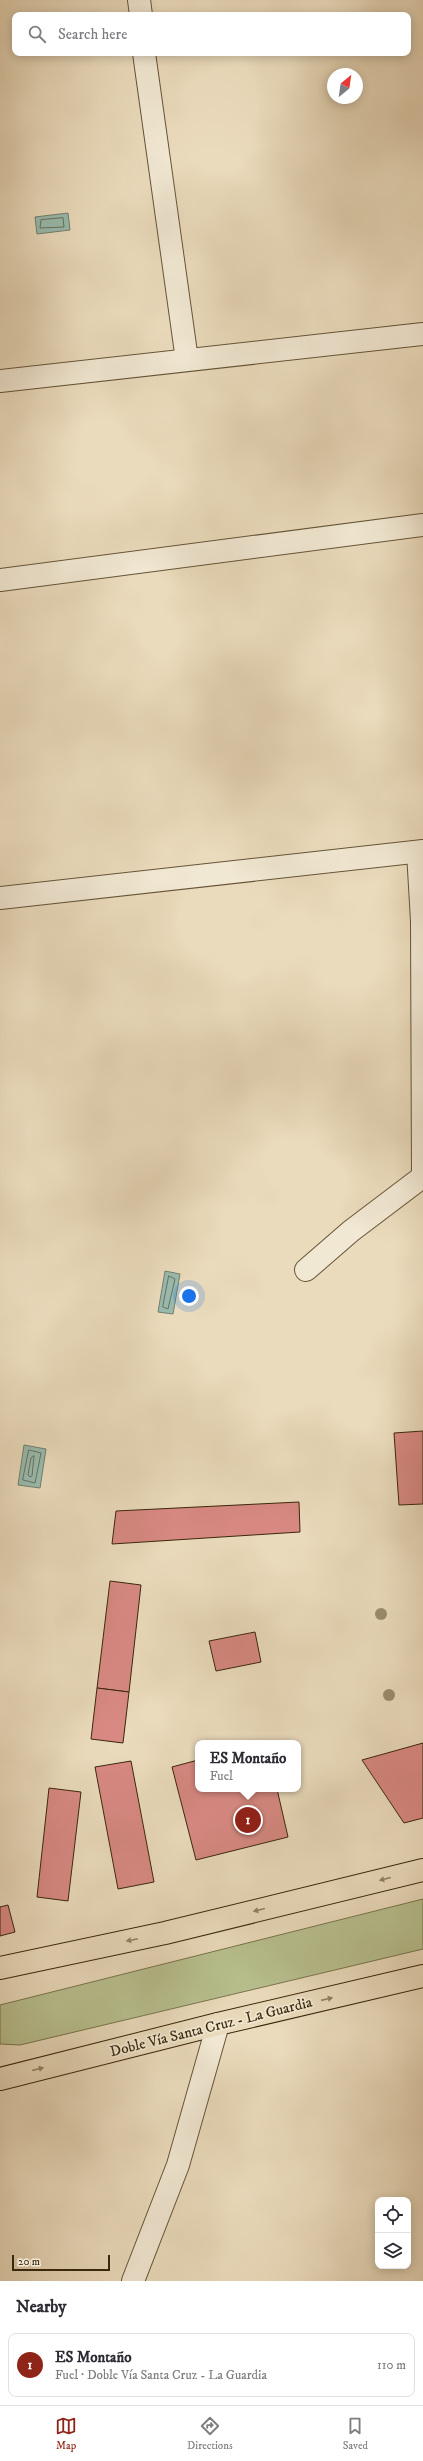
<!DOCTYPE html>
<meta charset="utf-8">
<style>
:root{--surface:#fff;--page:#f2f2f3;--text:#2b2b33;--muted:#7c7c81;--line:#e1e1e2;--accent:#8f2418}
body{margin:0;font-family:"IM FELL DW Pica",serif;background:var(--page);color:var(--text)}
.controls{position:absolute;right:12px;bottom:12px;display:grid;overflow:hidden;border-radius:8px;box-shadow:0 2px 10px #0003}
.controls button{width:36px;height:36px;display:grid;place-items:center;padding:0;border:0;border-bottom:1px solid var(--line);background:var(--surface);color:var(--text);font:20px sans-serif}
.compass{position:absolute;left:327px;top:68px;width:36px;height:36px;border-radius:50%;background:var(--surface);box-shadow:0 2px 10px #0003;rotate:29deg}
.scale{position:absolute;left:12px;bottom:10px;width:98px;box-sizing:border-box;padding-left:4px;border:2px solid #3a270c;border-top:0;font-size:11px;line-height:14px;white-space:nowrap;color:#3a270c;-webkit-text-stroke:3px #f1e8d3;paint-order:stroke}
.you{position:absolute;left:189px;top:1296px;width:14px;height:14px;margin:-10px;border:3px solid #fff;border-radius:50%;background:#1a73e8;box-shadow:0 0 0 6px #1a73e833}
.badge{display:grid;place-items:center;width:26px;height:26px;border-radius:50%;background:var(--accent);color:#fff;font-size:13px;font-weight:700}
.pin{position:absolute;translate:-50% -50%;border:2px solid #fff;box-shadow:0 1px 4px #0006}
.popup{position:absolute;left:195px;top:1740px;width:106px;height:52px;box-sizing:border-box;display:grid;place-content:center;border-radius:8px;background:var(--surface);filter:drop-shadow(0 1px 3px #0005);font-size:13px;white-space:nowrap;color:var(--muted)}
.popup b{font-size:15px;color:var(--text)}
.popup::after{content:'';position:absolute;left:50%;top:100%;margin-left:-8px;border:8px solid transparent;border-top-color:var(--surface)}
.list{margin:0;padding:0;list-style:none}
h2{display:flex;justify-content:space-between;align-items:center;height:52px;margin:0;padding:0 16px;font-size:17px}
h2 small{font-size:13px;font-weight:400;color:var(--muted)}
.list li{display:grid;grid-template-columns:26px 1fr auto;gap:12px;align-items:center;box-sizing:border-box;height:64px;margin:0 8px 8px;padding:0 8px;border:1px solid var(--line);border-radius:8px}
.list b{display:block;font-size:15px;white-space:nowrap}
.list p{margin:0;font-size:13px;white-space:nowrap;color:var(--muted)}
.list em{font-size:13px;font-style:normal;color:var(--muted)}
.icon{flex:none;width:22px;height:22px;fill:none;stroke:currentColor;stroke-width:2;stroke-linecap:round;stroke-linejoin:round}
.map{position:relative;flex:none;width:423px;height:2281px;overflow:hidden}
.search{position:absolute;background:var(--surface);box-shadow:0 2px 10px #0003;left:12px;right:12px;top:12px;height:44px;display:flex;align-items:center;gap:10px;box-sizing:border-box;padding:0 14px;border-radius:8px;color:var(--muted);font-size:15px}
.sheet{height:124px;background:var(--surface)}
nav{display:flex;justify-content:space-around;align-items:center;box-sizing:border-box;height:56px;border-top:1px solid var(--line);background:var(--surface);font-size:11px;color:var(--muted)}
nav a{display:grid;justify-items:center;gap:2px}
nav .on{color:var(--accent)}
.map>svg:first-child{display:block}
.green{fill:#b8c08f;stroke:#79744e}
.water{fill:#98bbaf;stroke:#72806e}
.lines{fill:none;stroke-linecap:round;stroke-linejoin:round}
.shore{stroke:#69715e;stroke-width:1}
.building{fill:#d88983;stroke:#3a270c}
.minor-casing{stroke:#665438;stroke-width:24}
.highway-casing{stroke:#3a270c;stroke-width:24}
.minor{stroke:#f1e8d3;stroke-width:22}
.highway{stroke:#eadbbc;stroke-width:22}
.tree{fill:#9b8d6d}
.oneway{fill:#928164}
.labels{text-anchor:middle;dominant-baseline:central;stroke-width:3.5;stroke-linejoin:round;paint-order:stroke}
.street-label{font-size:15px;fill:#3a270c;stroke:#f1e8d3}
</style>
<div class="map">
<svg width="423" height="2281" viewBox="0 0 423 2281">
<rect width="100%" height="100%" fill="#eadbbc"/>
<filter id="stains"><feTurbulence type="fractalNoise" baseFrequency=".005" numOctaves="4"/><feColorMatrix values="0 0 0 0 .2 0 0 0 0 .09 0 0 0 0 .02 0 0 0 .5 -.17"/></filter>
<radialGradient id="worn" r=".72"><stop offset=".6" stop-color="#630" stop-opacity="0"/><stop offset="1" stop-color="#630" stop-opacity=".3"/></radialGradient>
<path class="green" d="M423 1899V1949L20 2045 0 2044V2005Z"/>
<g class="water">
<path d="M68 213 70 230 37 234 35 217Z"/>
<path d="M165 1271 180 1274 173 1314 158 1312Z"/>
<path d="M24 1445 46 1449 40 1488 18 1485Z"/>
</g>
<g class="lines">
<g class="shore">
<path d="M63 218 64 227 40 228 41 220Z"/>
<path d="M169 1276 175 1279 168 1309 163 1307Z"/>
<path d="M29 1450 41 1453 35 1483 23 1480Z"/>
<path d="M34 1456 32 1476 30 1477 28 1475 31 1458Z"/>
</g>
</g>
<g class="building">
<path d="M423 1431V1504L399 1505 394 1433Z"/>
<path d="M299 1502 300 1532 112 1544 116 1511Z"/>
<path d="M110 1581 141 1585 129 1692 97 1688Z"/>
<path d="M255 1632 261 1662 216 1671 209 1641Z"/>
<path d="M97 1688 129 1692 123 1743 91 1739Z"/>
<path d="M423 1743V1818L404 1823 362 1760Z"/>
<path d="M198 1760V1789H277L288 1837 196 1860 172 1767Z"/>
<path d="M131 1761 154 1882 118 1889 95 1767Z"/>
<path d="M49 1788 81 1792 68 1901 37 1897Z"/>
<path d="M8 1905 15 1932 0 1936V1907Z"/>
</g>
<g class="lines">
<g class="minor-casing">
<g id="minor">
<path d="M139 0 141 15"/>
<path d="M144 53 187 360"/>
<path d="M0 381 423 334"/>
<path d="M0 580 423 525"/>
<path d="M418 852 422 921 423 1178"/>
<path d="M0 898 423 851"/>
<path d="M306 1270 351 1231 421 1178"/>
<path d="M133 2281 178 2165 218 2024"/>
</g>
</g>
<g class="highway-casing">
<g id="highway">
<path d="M0 1968 165 1933 423 1870"/>
<path d="M0 2079 218 2024 423 1976"/>
</g>
</g>
<use href="#minor" class="minor"/>
<use href="#highway" class="highway"/>
</g>
<g class="tree">
<circle cx="381" cy="1614" r="6"/>
<circle cx="389" cy="1695" r="6"/>
</g>
<defs><path id="oneway-solid" d="M-6-.8H1V-3.2L6.5 0L1 3.2V.8H-6Z"/></defs>
<g class="oneway">
<use href="#oneway-solid" transform="translate(385 1879) rotate(166)"/>
<use href="#oneway-solid" transform="translate(259 1910) rotate(166)"/>
<use href="#oneway-solid" transform="translate(132 1940) rotate(168)"/>
<use href="#oneway-solid" transform="translate(327 1999) rotate(-13)"/>
<use href="#oneway-solid" transform="translate(38 2069) rotate(-14)"/>
</g>
<g class="labels">
<g class="street-label">
<text transform="translate(211 2027) rotate(-14)">Doble Vía Santa Cruz - La Guardia</text>
</g>
</g>
<rect width="100%" height="100%" filter="url(#stains)"/>
<rect width="100%" height="100%" fill="url(#worn)"/>
</svg>
<div class="controls">
<button><svg class="icon" aria-label="locate" viewBox="0 0 24 24"><circle cx="12" cy="12" r="6"/><path d="M12 2v4M12 18v4M2 12h4M18 12h4"/></svg></button>
<button><svg class="icon" aria-label="layers" viewBox="0 0 24 24"><path d="M12 4l9 5-9 5-9-5zM3 14l9 5 9-5"/></svg></button>
</div>
<svg class="compass" viewBox="-18 -18 36 36"><path d="M0-13l5 13h-10z" fill="#e53935"/><path d="M0 13l5-13h-10z" fill="#7c7c81"/></svg>
<div class="scale">20 m</div>
<div class="you"></div>
<div class="pin badge" style="left:248px;top:1820px">1</div>
<div class="popup"><b>ES Montaño</b>Fuel</div>
<div class="search"><svg class="icon" aria-label="search" viewBox="0 0 24 24"><circle cx="10" cy="10" r="6"/><path d="M15 15l6 6"/></svg>Search here</div>
</div>
<section class="sheet">
<h2>Nearby<small></small></h2>
<ul class="list">
<li><span class="badge">1</span><div><b>ES Montaño</b><p>Fuel · Doble Vía Santa Cruz - La Guardia</p></div><em>110 m</em></li>
</ul>
</section>
<nav>
<a class="on"><svg class="icon" aria-label="map" viewBox="0 0 24 24"><path d="M3 6l6-2 6 2 6-2v14l-6 2-6-2-6 2zM9 4v14M15 6v14"/></svg>Map</a>
<a><svg class="icon" aria-label="directions" viewBox="0 0 24 24"><path d="M12 3l9 9-9 9-9-9zM9 14v-3h6M13 9l2 2-2 2"/></svg>Directions</a>
<a><svg class="icon" aria-label="saved" viewBox="0 0 24 24"><path d="M7 4h10v16l-5-4-5 4z"/></svg>Saved</a>
</nav>
